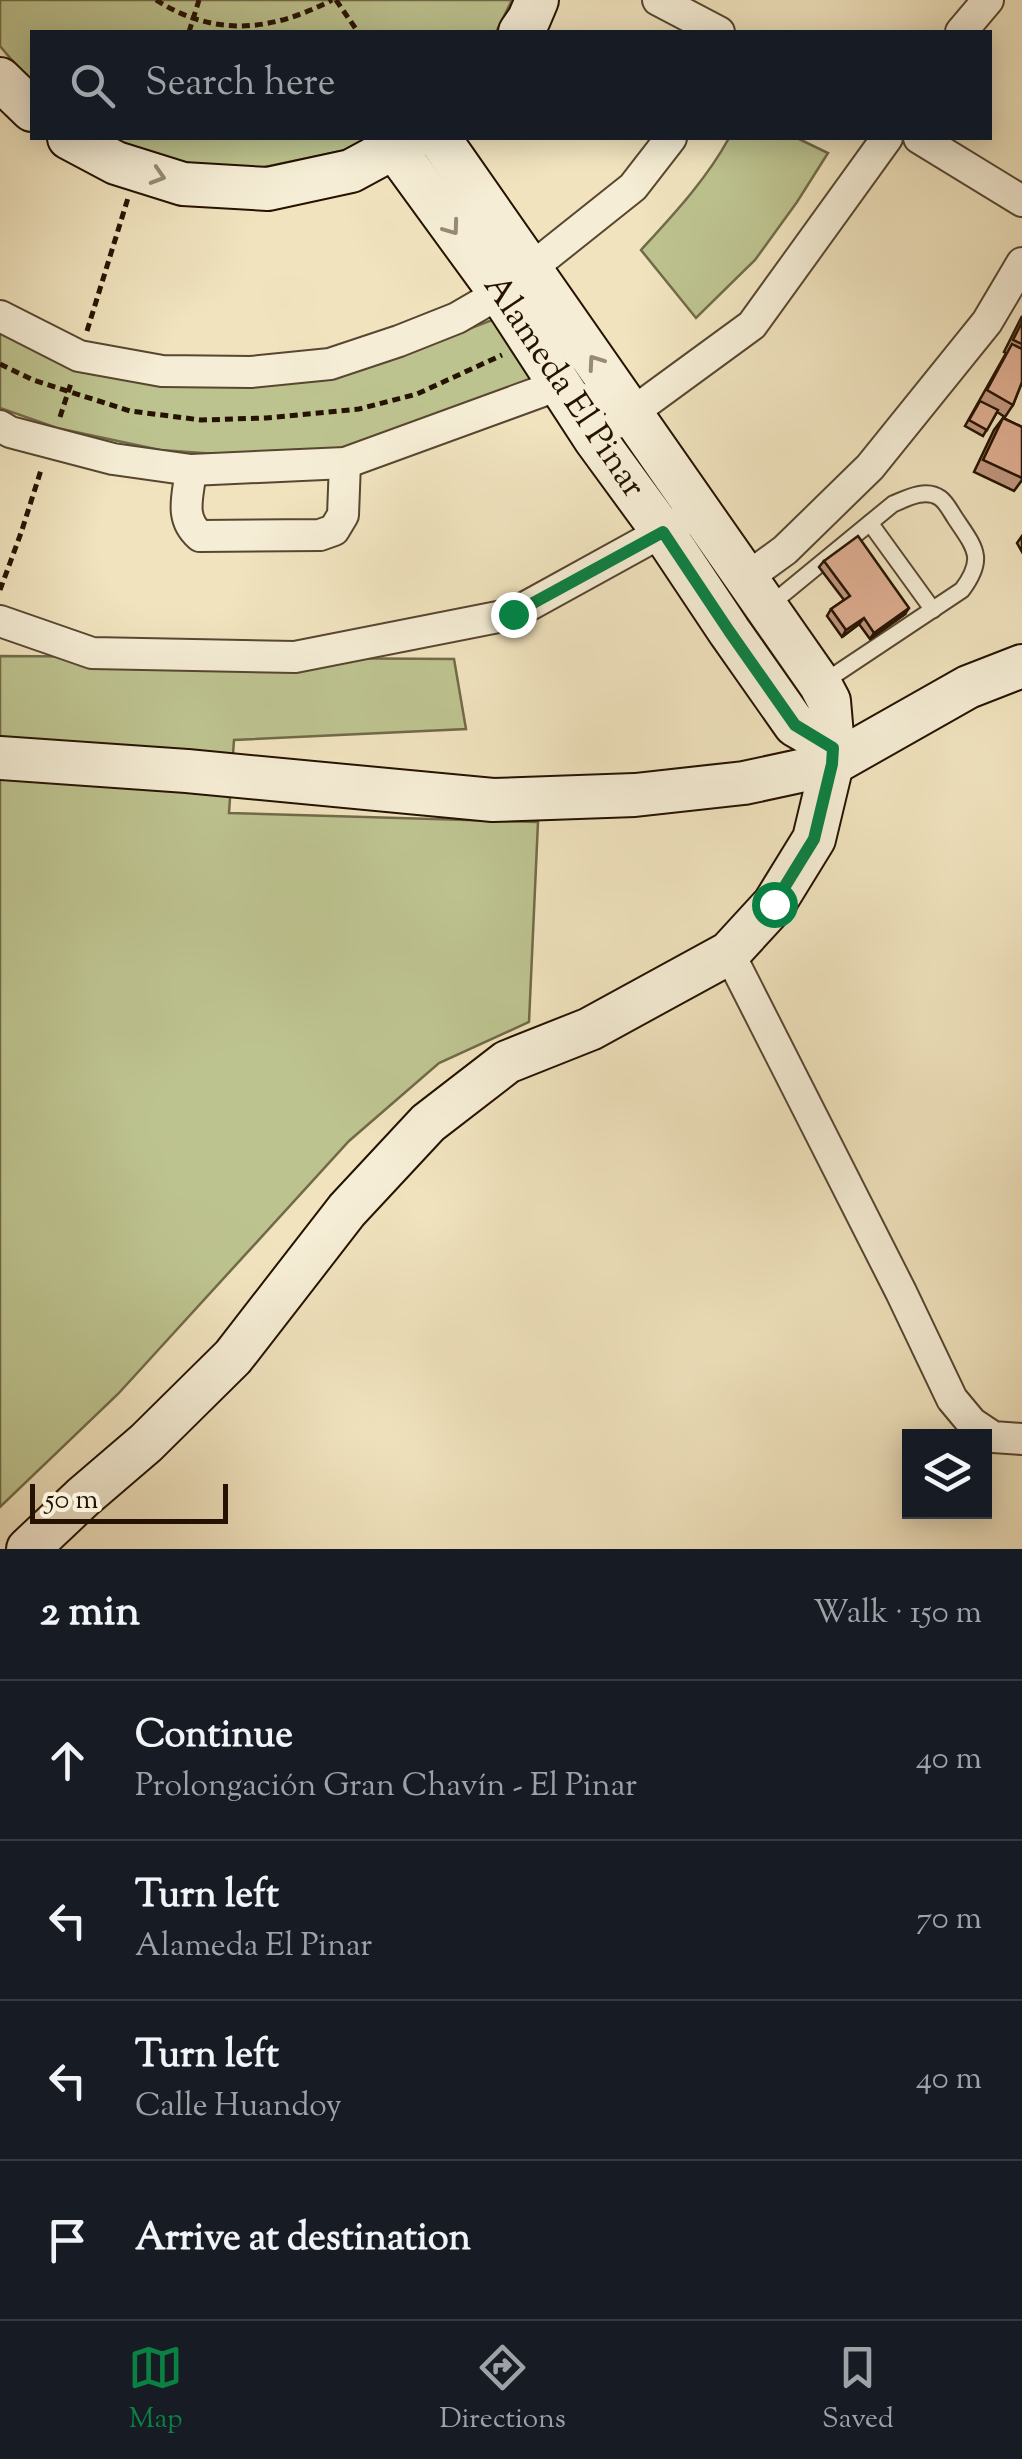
<!DOCTYPE html>
<meta charset="utf-8">
<style>
:root{--surface:#171b24;--page:#20242c;--text:#f1f3f6;--muted:#9ea1a6;--line:#363941;--accent:#0b8043}
body{margin:0;font-family:"Sorts Mill Goudy",serif;background:var(--page);color:var(--text)}
.controls{position:absolute;right:30px;bottom:30px;display:grid;overflow:hidden;border-radius:0px;box-shadow:0 5px 25px #0003}
.controls button{width:90px;height:90px;display:grid;place-items:center;padding:0;border:0;border-bottom:2px solid var(--line);background:var(--surface);color:var(--text);font:50px sans-serif}
.scale{position:absolute;left:30px;bottom:25px;width:198px;box-sizing:border-box;padding-left:10px;border:5px solid #251201;border-top:0;font-size:28px;line-height:35px;white-space:nowrap;color:#251201;-webkit-text-stroke:8px #f5edd5;paint-order:stroke}
.stop{position:absolute;width:30px;height:30px;margin:-22px;border:8px solid #0b8043;border-radius:50%;background:#fff}
.stop.end{background:#0b8043;border-color:#fff;box-shadow:0 2px 10px #0008}
.list{margin:0;padding:0;list-style:none}
h2{display:flex;justify-content:space-between;align-items:center;height:130px;margin:0;padding:0 40px;font-size:42px}
h2 small{font-size:32px;font-weight:400;color:var(--muted)}
.list li{display:grid;grid-template-columns:65px 1fr auto;gap:30px;align-items:center;box-sizing:border-box;height:160px;padding:0 40px;border-top:2px solid var(--line)}
.list b{display:block;font-size:38px;white-space:nowrap}
.list p{margin:0;font-size:32px;white-space:nowrap;color:var(--muted)}
.list em{font-size:32px;font-style:normal;color:var(--muted)}
.icon{flex:none;width:55px;height:55px;fill:none;stroke:currentColor;stroke-width:2;stroke-linecap:round;stroke-linejoin:round}
.map{position:relative;flex:none;width:1022px;height:1549px;overflow:hidden}
.search{position:absolute;background:var(--surface);box-shadow:0 5px 25px #0003;left:30px;right:30px;top:30px;height:110px;display:flex;align-items:center;gap:25px;box-sizing:border-box;padding:0 35px;border-radius:0px;color:var(--muted);font-size:38px}
.sheet{height:770px;background:var(--surface)}
nav{display:flex;justify-content:space-around;align-items:center;box-sizing:border-box;height:140px;border-top:2px solid var(--line);background:var(--surface);font-size:28px;color:var(--muted)}
nav a{display:grid;justify-items:center;gap:5px}
nav .on{color:var(--accent)}
.map>svg:first-child{display:block}
.green{fill:#bdc38f;stroke:#716a48;stroke-width:2.5}
.lines{fill:none;stroke-linecap:round;stroke-linejoin:round}
.lane-casing{stroke:#584630;stroke-width:19}
.street-casing{stroke:#584630;stroke-width:34}
.secondary-casing{stroke:#251201;stroke-width:46}
.path{stroke:#251201;stroke-width:5;stroke-dasharray:8 5;stroke-linecap:butt}
.lane{stroke:#f5edd5;stroke-width:15}
.street{stroke:#f5edd5;stroke-width:30}
.secondary{stroke:#f5edd5;stroke-width:42}
.wall{fill:#c0967e;stroke:#251201;stroke-width:2.5}
.shaded-wall{fill:#9c7a66;stroke:#251201;stroke-width:2.5}
.building{fill:#dfae92;stroke:#251201;stroke-width:2.5}
.oneway{stroke:#978a76}
.route{stroke:#0b8043;stroke-width:12}
.labels{text-anchor:middle;dominant-baseline:central;stroke-width:10;stroke-linejoin:round;paint-order:stroke}
.street-label{font-size:35px;fill:#251201;stroke:#f5edd5}
</style>
<div class="map">
<svg width="1022" height="1549" viewBox="0 0 1022 1549">
<rect width="100%" height="100%" fill="#f0e3be"/>
<filter id="stains"><feTurbulence type="fractalNoise" baseFrequency=".002" numOctaves="4"/><feColorMatrix values="0 0 0 0 .2 0 0 0 0 .09 0 0 0 0 .02 0 0 0 .5 -.17"/></filter>
<radialGradient id="worn" r=".72"><stop offset=".6" stop-color="#630" stop-opacity="0"/><stop offset="1" stop-color="#630" stop-opacity=".3"/></radialGradient>
<g class="green">
<path d="M0 0H512L496 32H32V84L0 46Z"/>
<path d="M113 138H375L351 149 260 168 205 166 169 159 122 144Z"/>
<path d="M729 138H797L828 153 797 202 755 260 696 318 641 250C673 215 706 180 729 138Z"/>
<path d="M508 314 548 375 343 450 245 456 160 450 57 428 0 408V319L165 376 405 353Z"/>
<path d="M0 656 454 659 466 729 234 740 229 813 538 822 529 1022 439 1063 349 1141 118 1394 0 1507Z"/>
</g>
<g class="lines">
<g class="lane-casing">
<g id="lane">
<path d="M870 523 933 610"/>
<path d="M770 605 893 504C907 498 926 488 940 498 946 502 951 512 955 518 975 548 986 558 962 590L824 682"/>
</g>
</g>
<g class="street-casing">
<g id="street">
<path d="M658 0 719 32"/>
<path d="M961 32 988 0"/>
<path d="M919 138 1022 201"/>
<path d="M0 316 79 356 162 371 251 372 330 364 399 341 457 318 500 293 633 187 671 138"/>
<path d="M618 423 752 325 887 138"/>
<path d="M0 426 10 432 113 459 191 470 345 463 559 385"/>
<path d="M191 470C188 496 179 518 200 536L320 535 334 530 343 515 345 463"/>
<path d="M745 579 785 550 870 467 987 322 1022 263"/>
<path d="M0 621 92 653 295 657 513 614 680 522"/>
<path d="M729 953 901 1292 952 1399 972 1423 993 1437 1022 1439"/>
</g>
</g>
<g class="secondary-casing">
<g id="secondary">
<path d="M520 32 529 19 537 0"/>
<path d="M0 79 32 110"/>
<path d="M69 138 116 163 183 184 268 189 351 171 412 138"/>
<path d="M395 149 500 293 595 439 663 532 729 631 795 725 833 747"/>
<path d="M0 758 187 771 493 800 635 795 744 783 832 764 968 687 1022 666"/>
<path d="M28 1549 83 1497 146 1443 233 1357 347 1210 428 1123 507 1062 590 1029 729 953 774 904 814 839 832 764 833 747 829 701 820 684 439 138"/>
</g>
</g>
<g class="path">
<path d="M156 0C216 38 272 31 332 0"/>
<path d="M336 0 358 32"/>
<path d="M189 32 199 0"/>
<path d="M87 331 128 198"/>
<path d="M0 364 33 380 130 411 201 420 266 418 359 409 417 394 502 355"/>
<path d="M60 417 72 380"/>
<path d="M0 590 21 533 41 470"/>
</g>
<use href="#lane" class="lane"/>
<use href="#street" class="street"/>
<use href="#secondary" class="secondary"/>
</g>
<g class="wall">
<path d="M1022 316V382L1013 405 1005 417 997 412 983 436 965 426 1006 353 1004 352Z"/>
<path d="M1003 418 1022 427V480L1014 491 974 472 994 430Z"/>
<path d="M1022 536V552L1017 543Z"/>
<path d="M824 561 905 614 870 639 859 624 842 637 827 616 831 609 844 600 819 567Z"/>
</g>
<g class="shaded-wall">
<path d="M909 608 905 614 870 639 874 633Z"/>
<path d="M864 618 859 624 842 637 846 630Z"/>
</g>
<g class="building">
<path d="M1022 322V344L1013 340Z"/>
<path d="M1012 344 1022 349V382L1013 405 987 390Z"/>
<path d="M980 401 998 410 987 430 969 420Z"/>
<path d="M1003 418 1022 427V478L983 460Z"/>
<path d="M858 536 909 608 874 633 864 618 846 630 831 609 850 596 824 561Z"/>
</g>
<defs><path id="oneway-chevron" d="M-2-3.5L2.5 0L-2 3.5" fill="none" stroke-width="1.6" stroke-linecap="round" stroke-linejoin="round" transform="scale(2.5)"/></defs>
<g class="oneway">
<use href="#oneway-chevron" transform="translate(158 176) rotate(17)"/>
<use href="#oneway-chevron" transform="translate(452 228) rotate(54)"/>
<use href="#oneway-chevron" transform="translate(595 362) rotate(-125)"/>
</g>
<g class="lines">
<path class="route" d="M513 614 663 532 729 631 795 725 833 748 832 764 814 839 774 904"/>
</g>
<g class="labels">
<g class="street-label">
<text transform="translate(563 387) rotate(56)">Alameda El Pinar</text>
</g>
</g>
<rect width="100%" height="100%" filter="url(#stains)"/>
<rect width="100%" height="100%" fill="url(#worn)"/>
</svg>
<div class="controls">
<button><svg class="icon" aria-label="layers" viewBox="0 0 24 24"><path d="M12 4l9 5-9 5-9-5zM3 14l9 5 9-5"/></svg></button>
</div>
<div class="scale">50 m</div>
<div class="stop" style="left:774px;top:904px"></div>
<div class="stop end" style="left:513px;top:614px"></div>
<div class="search"><svg class="icon" aria-label="search" viewBox="0 0 24 24"><circle cx="10" cy="10" r="6"/><path d="M15 15l6 6"/></svg>Search here</div>
</div>
<section class="sheet">
<h2>2 min<small>Walk · 150 m</small></h2>
<ul class="list">
<li><svg class="icon" aria-label="ahead" viewBox="0 0 24 24"><path d="M12 20V5M6 11l6-6 6 6"/></svg><div><b>Continue</b><p>Prolongación Gran Chavín - El Pinar</p></div><em>40 m</em></li>
<li><svg class="icon" aria-label="left" viewBox="0 0 24 24"><path d="M17 20v-9H6M10 6l-5 5 5 5"/></svg><div><b>Turn left</b><p>Alameda El Pinar</p></div><em>70 m</em></li>
<li><svg class="icon" aria-label="left" viewBox="0 0 24 24"><path d="M17 20v-9H6M10 6l-5 5 5 5"/></svg><div><b>Turn left</b><p>Calle Huandoy</p></div><em>40 m</em></li>
<li><svg class="icon" aria-label="arrive" viewBox="0 0 24 24"><path d="M6 21V4h12l-3 4 3 4H6"/></svg><div><b>Arrive at destination</b></div></li>
</ul>
</section>
<nav>
<a class="on"><svg class="icon" aria-label="map" viewBox="0 0 24 24"><path d="M3 6l6-2 6 2 6-2v14l-6 2-6-2-6 2zM9 4v14M15 6v14"/></svg>Map</a>
<a><svg class="icon" aria-label="directions" viewBox="0 0 24 24"><path d="M12 3l9 9-9 9-9-9zM9 14v-3h6M13 9l2 2-2 2"/></svg>Directions</a>
<a><svg class="icon" aria-label="saved" viewBox="0 0 24 24"><path d="M7 4h10v16l-5-4-5 4z"/></svg>Saved</a>
</nav>
